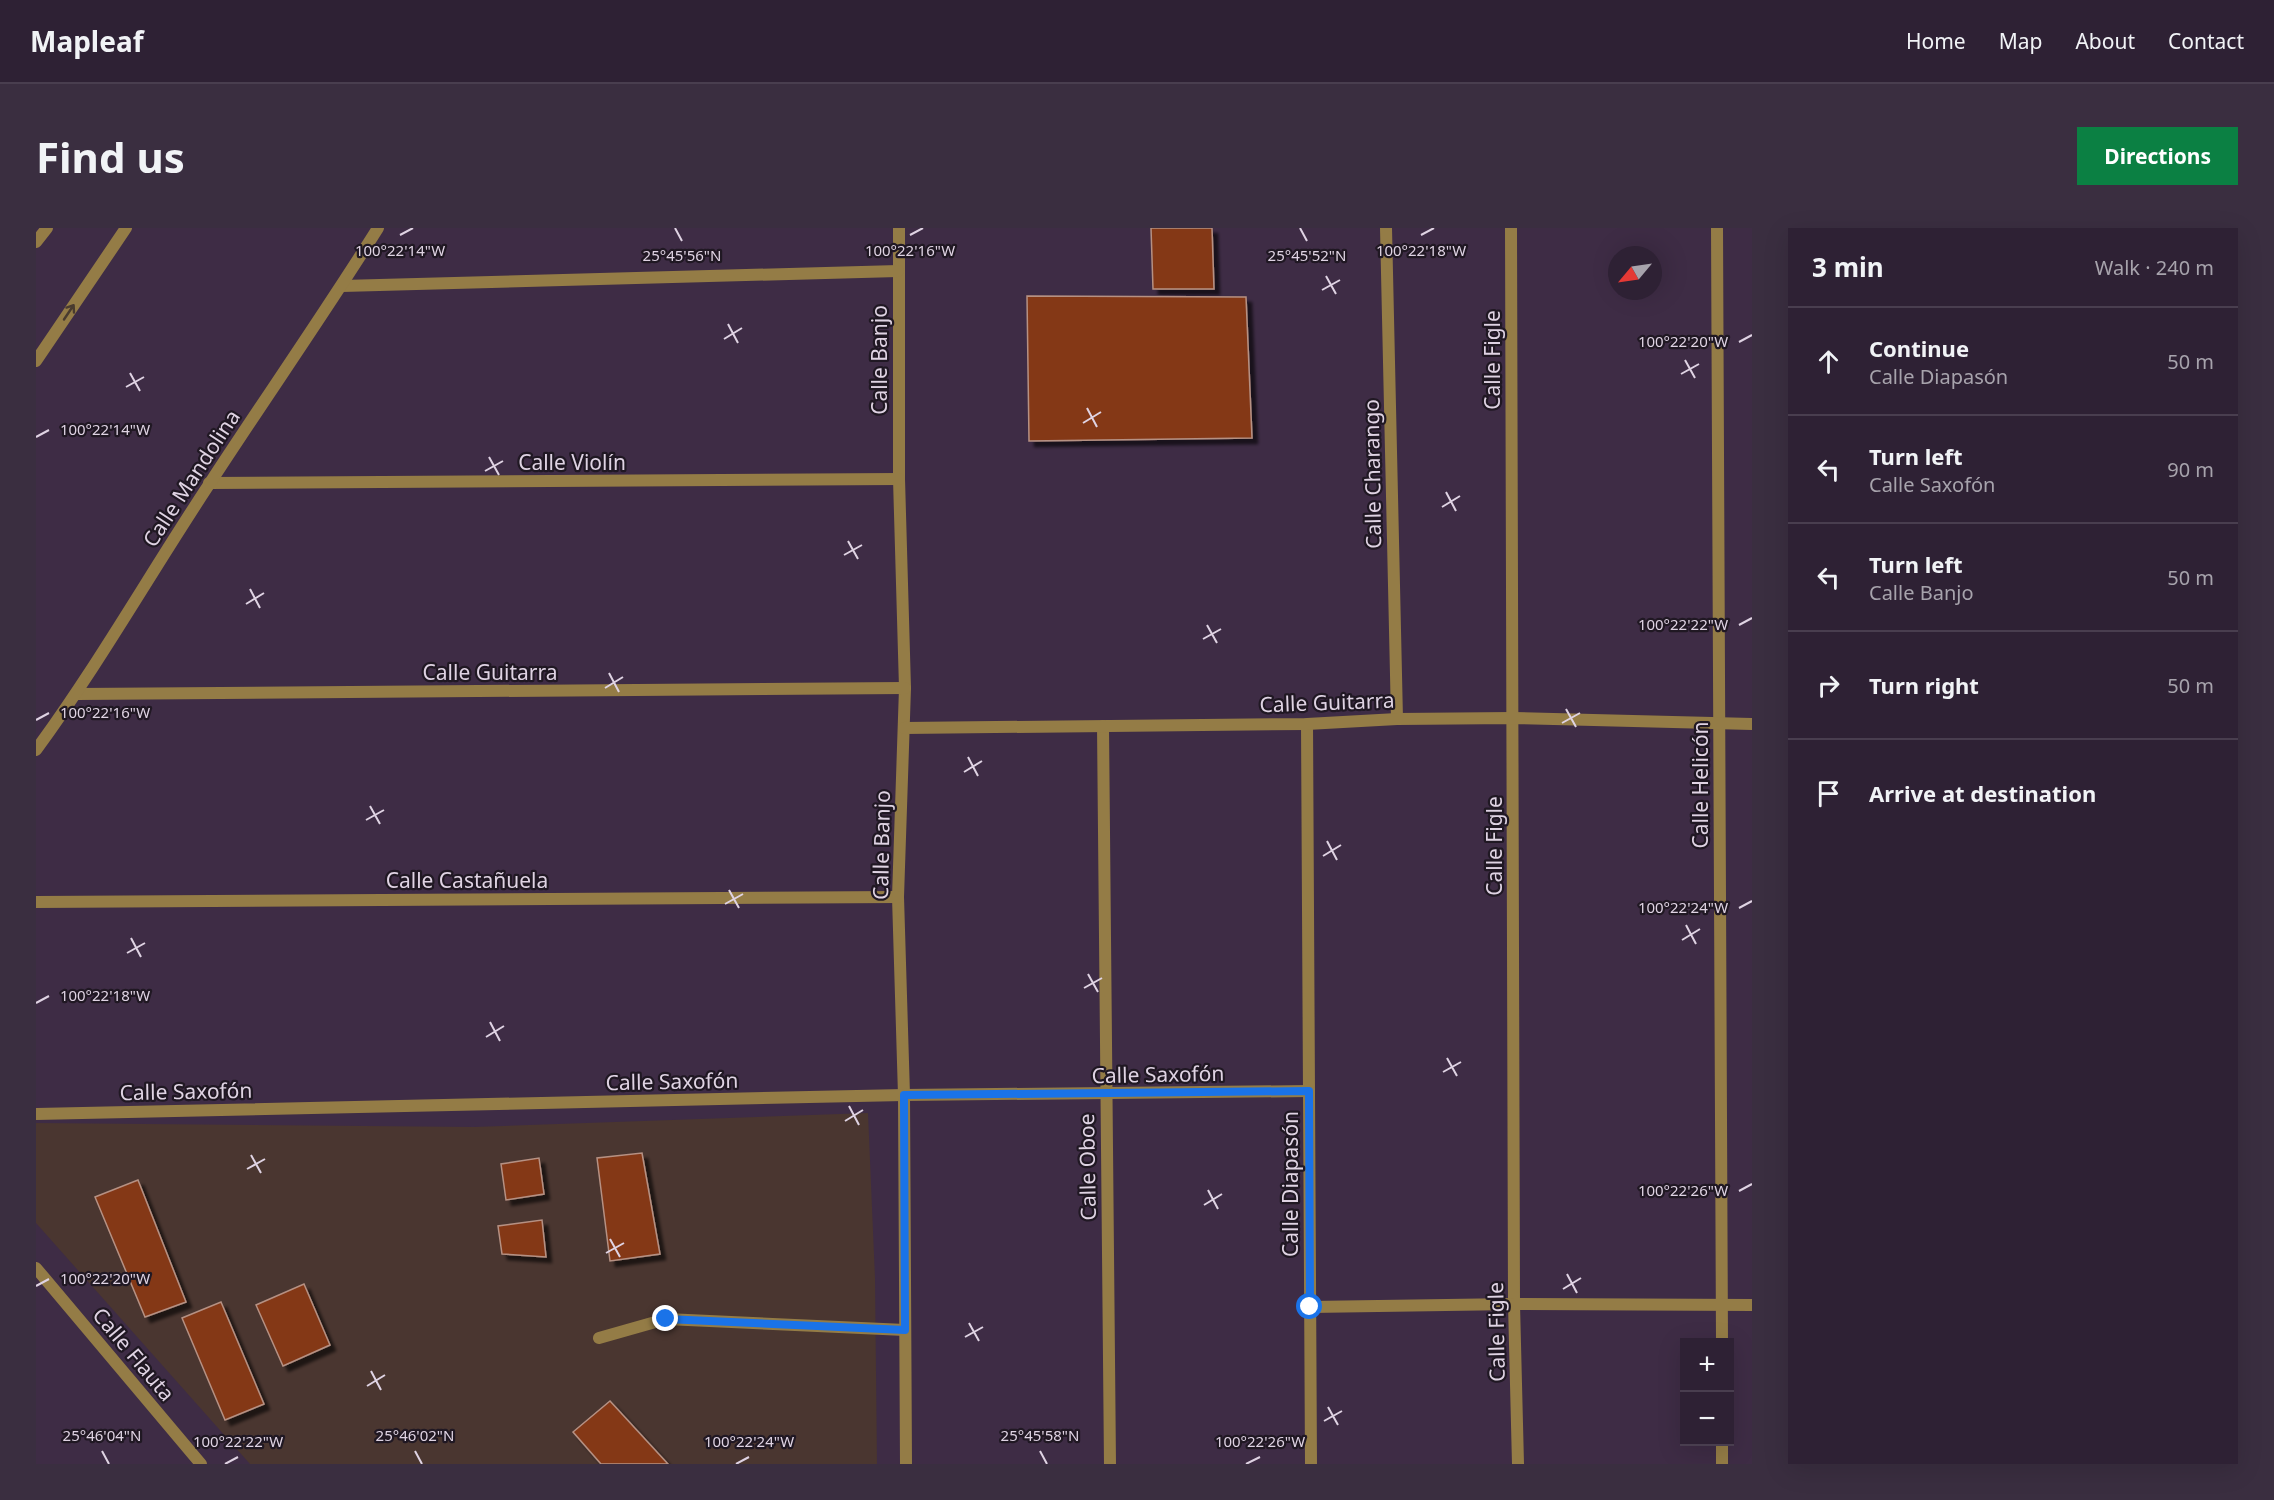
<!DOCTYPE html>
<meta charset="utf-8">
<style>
:root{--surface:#2e2134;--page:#3a2e40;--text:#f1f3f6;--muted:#a7a3ac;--line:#493e4f;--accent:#0b8043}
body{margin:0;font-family:"Noto Sans",sans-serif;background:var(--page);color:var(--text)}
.controls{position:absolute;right:18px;bottom:18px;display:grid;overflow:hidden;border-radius:0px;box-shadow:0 6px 24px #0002}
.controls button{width:54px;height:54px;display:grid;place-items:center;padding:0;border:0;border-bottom:2px solid var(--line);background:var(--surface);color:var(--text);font:30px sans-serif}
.compass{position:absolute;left:1572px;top:18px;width:54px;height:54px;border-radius:50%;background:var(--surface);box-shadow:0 6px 24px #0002;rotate:241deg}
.stop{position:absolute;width:18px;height:18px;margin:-14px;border:4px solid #1a73e8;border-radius:50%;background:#fff}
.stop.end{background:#1a73e8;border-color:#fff;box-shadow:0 2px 6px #0008}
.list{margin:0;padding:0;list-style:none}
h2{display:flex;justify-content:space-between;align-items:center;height:78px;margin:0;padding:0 24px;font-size:26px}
h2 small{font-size:20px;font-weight:400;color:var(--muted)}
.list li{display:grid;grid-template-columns:39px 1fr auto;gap:18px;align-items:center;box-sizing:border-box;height:108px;padding:0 24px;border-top:2px solid var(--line)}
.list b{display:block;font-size:22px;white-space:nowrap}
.list p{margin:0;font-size:20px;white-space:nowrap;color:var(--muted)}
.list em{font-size:20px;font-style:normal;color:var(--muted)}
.icon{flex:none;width:33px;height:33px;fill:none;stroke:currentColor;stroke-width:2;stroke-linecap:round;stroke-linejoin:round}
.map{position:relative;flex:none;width:1716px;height:1236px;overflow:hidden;border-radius:0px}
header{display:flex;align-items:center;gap:36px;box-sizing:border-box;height:84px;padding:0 30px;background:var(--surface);border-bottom:2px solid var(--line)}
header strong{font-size:28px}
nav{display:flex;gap:33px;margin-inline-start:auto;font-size:21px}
.intro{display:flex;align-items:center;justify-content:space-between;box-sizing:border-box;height:144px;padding:0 36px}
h1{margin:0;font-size:42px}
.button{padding:15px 27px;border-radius:0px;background:var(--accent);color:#fff;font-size:21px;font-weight:700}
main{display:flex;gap:36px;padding:0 36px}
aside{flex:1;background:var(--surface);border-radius:0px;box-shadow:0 6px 24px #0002}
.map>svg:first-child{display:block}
.education{fill:#4a3630}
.building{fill:#843818;stroke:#b69183;stroke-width:1.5;filter:url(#shadow)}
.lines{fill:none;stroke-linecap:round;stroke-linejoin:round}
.service{stroke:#947c46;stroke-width:12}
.minor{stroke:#947c46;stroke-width:12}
.oneway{stroke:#493b2f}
.route{stroke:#1a73e8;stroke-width:8}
.ticks{fill:none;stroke:#dfd3e3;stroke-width:2}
.labels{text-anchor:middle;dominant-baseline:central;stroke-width:4.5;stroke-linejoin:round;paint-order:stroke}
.street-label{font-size:21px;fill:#dfd3e3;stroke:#201823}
.ticks-label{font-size:15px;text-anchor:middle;fill:#dfd3e3;stroke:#201823;stroke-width:4.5;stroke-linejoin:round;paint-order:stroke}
</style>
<header>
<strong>Mapleaf</strong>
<nav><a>Home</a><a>Map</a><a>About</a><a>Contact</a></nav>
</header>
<div class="intro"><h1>Find us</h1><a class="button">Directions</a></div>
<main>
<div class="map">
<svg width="1716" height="1236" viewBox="0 0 1716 1236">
<defs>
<filter id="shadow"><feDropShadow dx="5.5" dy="5.5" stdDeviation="1.5" flood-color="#0009"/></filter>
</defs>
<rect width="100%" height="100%" fill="#3e2c45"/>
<path class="education" d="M832 885 839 1050 841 1236H214L0 995V895L438 899Z"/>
<g class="building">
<path d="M1115 0H1176L1178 61H1117Z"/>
<path d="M991 68 1210 69 1216 210 993 213Z"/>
<path d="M606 925 624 1026 574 1033 561 930Z"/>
<path d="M503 930 508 966 470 972 465 936Z"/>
<path d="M102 952 150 1074 109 1089 59 969Z"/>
<path d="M506 992 510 1029 466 1026 462 998Z"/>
<path d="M268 1056 294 1117 247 1138 220 1077Z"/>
<path d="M185 1074 228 1176 189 1192 146 1090Z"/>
<path d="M574 1173 632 1236H565L537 1204Z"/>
</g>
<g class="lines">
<path class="service" d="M563 1110 630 1091 869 1102"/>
<g class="minor">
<path d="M863 0V251L869 460 862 669 868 867 870 1236"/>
<path d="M1350 0 1361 491"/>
<path d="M1475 0 1478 1076 1482 1236"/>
<path d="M1681 0 1686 1114"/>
<path d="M0 14 11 0"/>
<path d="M306 58 862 43"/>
<path d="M0 133 90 0"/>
<path d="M173 255 863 251"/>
<path d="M41 466 869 460"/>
<path d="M1271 496 1275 1236"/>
<path d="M1067 498 1074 1236"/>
<path d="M868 500 1271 496 1361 491 1477 490 1716 496"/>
<path d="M0 522C63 436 115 344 174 255 230 169 288 86 342 0"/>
<path d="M0 674 862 669"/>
<path d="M0 886 868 867 1273 863"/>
<path d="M0 1040 165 1236"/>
<path d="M1274 1079 1478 1076 1716 1077"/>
<path d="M1686 1236V1214"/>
</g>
</g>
<defs><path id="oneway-shaft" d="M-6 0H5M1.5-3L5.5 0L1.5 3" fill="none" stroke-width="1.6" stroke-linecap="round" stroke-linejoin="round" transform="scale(1.5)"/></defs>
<use class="oneway" href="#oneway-shaft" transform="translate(33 84) rotate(-56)"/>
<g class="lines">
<path class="route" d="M630 1091 869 1102 868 867 1273 863 1274 1079"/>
</g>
<path class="ticks" d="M639 0 646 13M1264 0 1271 13M364 7 377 0M874 7 887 0M1385 7 1398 0M1290 48 1300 66M1286 62 1304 52M692 96 702 115M688 111 706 100M1703 114 1716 107M1649 132 1659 150M94 145 104 163M1645 146 1663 136M90 159 108 149M1051 180 1061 199M1047 195 1065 184M0 209 13 202M453 229 463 247M449 243 467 233M1410 264 1420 283M1406 279 1424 268M812 313 822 331M808 327 826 317M214 361 224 380M210 376 228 365M1171 397 1181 415M1703 397 1716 390M1167 411 1185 401M573 445 583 464M569 460 587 449M1530 481 1540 499M0 492 13 485M1526 495 1544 485M932 529 942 548M928 544 946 533M334 578 344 596M330 592 348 582M1291 613 1301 632M1287 628 1305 617M693 662 703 680M689 676 707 666M1703 680 1716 673M1650 697 1660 716M95 710 105 729M1646 712 1664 701M91 725 109 715M1052 746 1062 764M1048 760 1066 750M0 775 13 768M454 794 464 813M450 809 468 798M1411 830 1421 848M1407 844 1425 834M813 878 823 897M809 893 827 882M215 927 225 945M211 941 229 931M1172 962 1182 981M1703 963 1716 956M1168 977 1186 966M574 1011 584 1029M570 1025 588 1015M1531 1046 1541 1065M0 1058 13 1051M1527 1061 1545 1050M933 1095 943 1113M929 1109 947 1099M335 1143 345 1162M331 1158 349 1147M1292 1179 1302 1197M1288 1193 1306 1183M66 1223 73 1236M379 1223 386 1236M1004 1223 1011 1236M189 1236 202 1229M700 1236 713 1229M1210 1236 1224 1229"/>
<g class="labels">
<g class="street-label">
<text transform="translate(843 132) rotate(-90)">Calle Banjo</text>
<text transform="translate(1456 132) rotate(-90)">Calle Figle</text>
<text x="536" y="234">Calle Violín</text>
<text transform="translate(1336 246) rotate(-91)">Calle Charango</text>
<text transform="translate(155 250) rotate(-57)">Calle Mandolina</text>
<text x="454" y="444">Calle Guitarra</text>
<text transform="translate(1291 474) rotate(-2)">Calle Guitarra</text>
<text transform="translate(1664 557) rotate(-90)">Calle Helicón</text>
<text transform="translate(845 617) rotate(-89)">Calle Banjo</text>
<text transform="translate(1458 618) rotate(-90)">Calle Figle</text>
<text x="431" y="652">Calle Castañuela</text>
<text transform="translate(1122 846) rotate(-1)">Calle Saxofón</text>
<text transform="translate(636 853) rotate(-1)">Calle Saxofón</text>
<text transform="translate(150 863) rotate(-1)">Calle Saxofón</text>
<text transform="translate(1051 939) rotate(-91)">Calle Oboe</text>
<text transform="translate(1254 956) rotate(-90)">Calle Diapasón</text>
<text transform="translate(1460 1104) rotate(-91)">Calle Figle</text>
<text transform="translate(98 1126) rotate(50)">Calle Flauta</text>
</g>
</g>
<g class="ticks-label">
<text x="874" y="28">100°22'16"W</text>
<text x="364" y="28">100°22'14"W</text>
<text x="1385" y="28">100°22'18"W</text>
<text x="646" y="33">25°45'56"N</text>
<text x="1271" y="33">25°45'52"N</text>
<text x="1647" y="119">100°22'20"W</text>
<text x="69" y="207">100°22'14"W</text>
<text x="1647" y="402">100°22'22"W</text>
<text x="69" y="490">100°22'16"W</text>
<text x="1647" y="685">100°22'24"W</text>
<text x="69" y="773">100°22'18"W</text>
<text x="1647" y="968">100°22'26"W</text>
<text x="69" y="1056">100°22'20"W</text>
<text x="66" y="1213">25°46'04"N</text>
<text x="379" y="1213">25°46'02"N</text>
<text x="1004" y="1213">25°45'58"N</text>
<text x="202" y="1219">100°22'22"W</text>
<text x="713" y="1219">100°22'24"W</text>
<text x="1224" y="1219">100°22'26"W</text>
</g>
</svg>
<div class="controls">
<button>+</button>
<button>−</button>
</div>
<svg class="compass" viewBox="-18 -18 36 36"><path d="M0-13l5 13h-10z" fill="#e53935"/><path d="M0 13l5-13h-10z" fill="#a7a3ac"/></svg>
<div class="stop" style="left:1274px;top:1079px"></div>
<div class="stop end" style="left:630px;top:1091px"></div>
</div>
<aside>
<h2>3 min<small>Walk · 240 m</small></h2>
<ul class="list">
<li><svg class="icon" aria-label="ahead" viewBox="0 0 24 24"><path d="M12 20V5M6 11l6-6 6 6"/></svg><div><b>Continue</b><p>Calle Diapasón</p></div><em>50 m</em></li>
<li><svg class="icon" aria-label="left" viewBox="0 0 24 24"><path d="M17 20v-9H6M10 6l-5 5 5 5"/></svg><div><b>Turn left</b><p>Calle Saxofón</p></div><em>90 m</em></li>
<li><svg class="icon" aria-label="left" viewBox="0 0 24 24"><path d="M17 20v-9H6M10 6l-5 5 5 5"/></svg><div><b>Turn left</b><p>Calle Banjo</p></div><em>50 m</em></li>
<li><svg class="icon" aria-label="right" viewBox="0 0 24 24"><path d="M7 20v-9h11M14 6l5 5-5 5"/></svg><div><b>Turn right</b></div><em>50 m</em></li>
<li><svg class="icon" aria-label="arrive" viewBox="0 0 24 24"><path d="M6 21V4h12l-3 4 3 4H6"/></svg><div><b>Arrive at destination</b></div></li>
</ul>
</aside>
</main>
